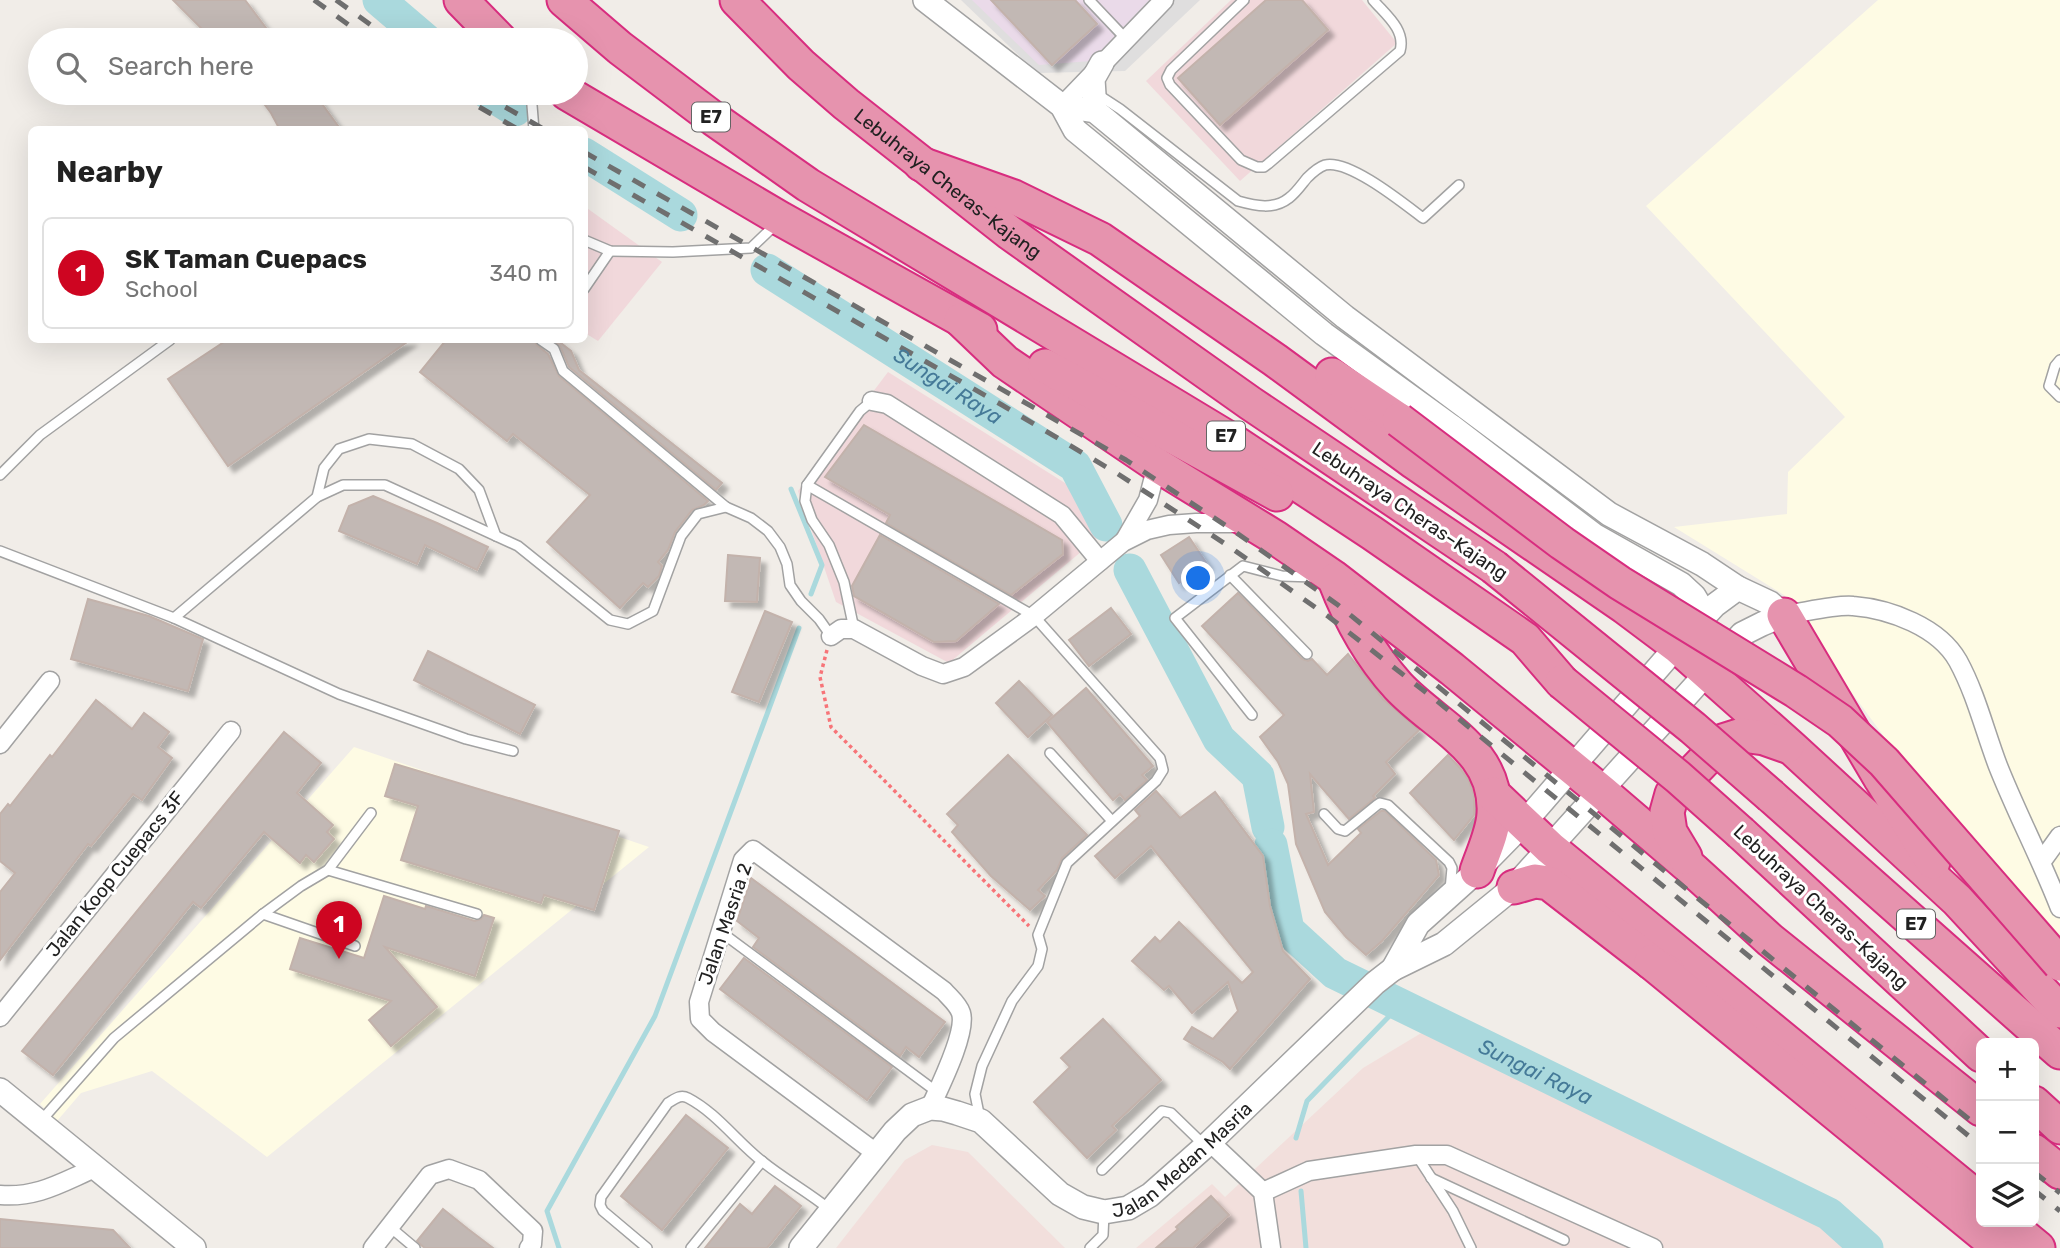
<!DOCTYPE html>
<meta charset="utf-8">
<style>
:root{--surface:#fff;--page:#f2f2f2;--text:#222;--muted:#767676;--line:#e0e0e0;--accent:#ce0521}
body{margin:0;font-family:Rubik,sans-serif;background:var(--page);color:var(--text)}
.controls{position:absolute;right:21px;bottom:21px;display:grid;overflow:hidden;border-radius:10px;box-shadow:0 7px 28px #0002}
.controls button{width:63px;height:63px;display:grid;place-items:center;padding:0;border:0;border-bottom:2px solid var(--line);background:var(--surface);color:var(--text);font:35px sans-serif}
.you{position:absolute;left:1199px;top:579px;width:24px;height:24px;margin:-18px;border:5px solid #fff;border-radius:50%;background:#1a73e8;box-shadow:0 0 0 10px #1a73e833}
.badge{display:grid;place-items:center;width:46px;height:46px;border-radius:50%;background:var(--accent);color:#fff;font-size:23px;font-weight:700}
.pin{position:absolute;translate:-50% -58px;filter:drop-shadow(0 2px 4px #0008)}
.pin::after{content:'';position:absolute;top:37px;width:24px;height:21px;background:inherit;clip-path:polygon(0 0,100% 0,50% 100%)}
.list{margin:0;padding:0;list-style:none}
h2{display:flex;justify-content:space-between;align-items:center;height:91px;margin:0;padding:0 28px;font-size:30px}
h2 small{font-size:23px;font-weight:400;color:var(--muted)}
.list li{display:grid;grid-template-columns:46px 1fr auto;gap:21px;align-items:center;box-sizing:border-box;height:112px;margin:0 14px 14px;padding:0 14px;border:2px solid var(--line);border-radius:10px}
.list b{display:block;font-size:26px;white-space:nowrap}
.list p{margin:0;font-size:23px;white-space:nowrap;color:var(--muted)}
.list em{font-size:23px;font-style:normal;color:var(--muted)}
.icon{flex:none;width:38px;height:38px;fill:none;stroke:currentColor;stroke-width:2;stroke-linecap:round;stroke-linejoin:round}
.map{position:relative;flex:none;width:2060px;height:1248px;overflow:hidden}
.search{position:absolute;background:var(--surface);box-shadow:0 7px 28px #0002;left:28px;top:28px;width:560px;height:77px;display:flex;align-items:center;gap:18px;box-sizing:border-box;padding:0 24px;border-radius:38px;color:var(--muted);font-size:26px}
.panel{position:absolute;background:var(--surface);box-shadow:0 7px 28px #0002;left:28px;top:126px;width:560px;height:217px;border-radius:10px}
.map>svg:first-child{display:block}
.residential{fill:#dfdede}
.commercial{fill:#f1d8db}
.industrial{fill:#eadae9}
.education{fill:#fefbe4}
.military{fill:#f2dfdc}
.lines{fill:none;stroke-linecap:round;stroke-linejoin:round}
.stream{stroke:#aad9dd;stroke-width:5}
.river{stroke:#aad9dd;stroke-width:33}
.building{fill:#c2b8b4;stroke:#c3b2ab;stroke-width:2;filter:url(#shadow)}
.service-casing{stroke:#a2a2a2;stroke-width:12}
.minor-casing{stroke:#a2a2a2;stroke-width:21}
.tertiary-casing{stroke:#a2a2a2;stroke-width:26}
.motorway-casing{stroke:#d82d7f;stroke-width:37}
.path{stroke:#f77478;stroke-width:3.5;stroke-dasharray:3.5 3.5;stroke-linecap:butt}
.service{stroke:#fff;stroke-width:9}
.minor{stroke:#fff;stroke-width:18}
.tertiary{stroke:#fff;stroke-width:23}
.motorway{stroke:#e693ae;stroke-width:33}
.rail{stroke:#6f6f6f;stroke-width:5;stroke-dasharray:14 14;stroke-linecap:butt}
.motorway-bridge-casing{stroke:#d82d7f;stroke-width:37;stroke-linecap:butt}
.motorway-bridge{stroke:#e693ae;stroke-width:33}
.labels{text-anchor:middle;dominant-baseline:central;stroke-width:6;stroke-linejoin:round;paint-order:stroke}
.shield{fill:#fff;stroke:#646464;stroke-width:2}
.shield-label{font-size:18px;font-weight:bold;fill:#212121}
.street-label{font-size:19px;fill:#212121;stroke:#fff}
.water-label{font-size:21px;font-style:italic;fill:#457a98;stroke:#fff}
</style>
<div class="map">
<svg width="2060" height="1248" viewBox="0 0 2060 1248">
<defs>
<filter id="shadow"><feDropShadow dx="6" dy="6" stdDeviation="2" flood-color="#0004"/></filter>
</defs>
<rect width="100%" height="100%" fill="#f1ede8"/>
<path class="residential" d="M961 0H1200L1125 71 1037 73Z"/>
<g class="commercial">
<path d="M1231 0H1362L1397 43 1240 181 1146 81Z"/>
<path d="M584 206 662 262 598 341 585 333Z"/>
<path d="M888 372 1073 488 1101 535 949 663 836 602 798 491Z"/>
</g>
<path class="industrial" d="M972 0H1149L1091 61 1039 65Z"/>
<g class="education">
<path d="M1878 0H2060V974L1829 662 1802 613 1784 595 1674 527 1787 514 1788 472 1845 417 1646 206Z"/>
<path d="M354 747 649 847 267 1157 152 1071 81 1093 57 1121 40 1104Z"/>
</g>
<g class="military">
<path d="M1423 1032 1827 1229 1847 1248H1136L1212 1184 1225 1197 1363 1068Z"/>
<path d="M932 1145 968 1152 1065 1248H836L905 1160Z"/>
</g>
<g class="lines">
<g class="stream">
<path d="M791 489 822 565 811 594"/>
<path d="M1296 1138 1307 1101 1400 1005"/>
<path d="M1301 1191 1306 1248"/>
<path d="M559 1248 547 1211 655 1016 799 628"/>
</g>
<g class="river">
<path d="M379 0 426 40"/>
<path d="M488 93 515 110"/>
<path d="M584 154 681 215"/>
<path id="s1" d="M767 270 1075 466 1106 525"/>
<path d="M1130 570 1219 739 1258 776 1268 827"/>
<path id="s2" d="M1271 845 1288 930 1335 973 1829 1214 1867 1248"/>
</g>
</g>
<g class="building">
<path d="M173 0H245L275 40H213Z"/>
<path d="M991 0H1075L1097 24 1052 65Z"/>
<path d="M1266 0H1302L1328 30 1220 125 1178 78Z"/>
<path d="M256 93H314L341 130H280L271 113Z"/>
<path d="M227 340H410L228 466 168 379Z"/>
<path d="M446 340H534L537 345 548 354 559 376 708 501 704 505 692 510 675 532 668 550 658 562 662 566 659 576 648 587 643 583 620 608 547 542 590 495 513 434 507 441 420 372Z"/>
<path d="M553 340H557L571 351 579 370 722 483 716 490 569 367 560 346Z"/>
<path d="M864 425 1062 540 1063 554 1011 595 886 523 890 515 825 477Z"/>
<path d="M373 496 437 523 488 547 477 570 425 545 417 564 339 531 349 506Z"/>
<path d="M880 535 999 604 956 641 934 642 854 596 852 586Z"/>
<path d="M1189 537 1207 564 1179 583 1161 555Z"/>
<path d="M728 555 760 558 757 602 725 601Z"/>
<path d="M1238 593 1302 659 1308 661 1312 659 1327 675 1348 654 1383 699 1419 730 1386 762 1395 774 1373 796 1375 798 1349 819 1310 774 1314 812 1306 814 1328 865 1361 833 1358 829 1381 811H1385L1436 860 1439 875 1382 941 1366 955 1346 937 1325 912 1296 844 1288 784 1278 762 1260 737 1284 715 1202 626Z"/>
<path d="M88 599 149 616 203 639 188 691 71 659Z"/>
<path d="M1111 608 1131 634 1089 666 1069 640Z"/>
<path d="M765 611 792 622 759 702 732 692Z"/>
<path d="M428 651 535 705 520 734 414 680Z"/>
<path d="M1019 681 1052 715 1028 737 996 703Z"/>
<path d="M1086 688 1153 766 1142 775 1147 780 1125 800 1120 794 1113 800 1047 722Z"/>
<path d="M96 700 132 729 144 713 169 732 158 747 172 758 142 800 133 794 91 846 88 844 0 960V892L15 873 0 861V814L8 804 10 806 50 755 52 757Z"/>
<path d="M284 732 321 763 297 793 333 825 327 832 334 839 314 862 306 855 300 863 264 832 201 908 193 902 53 1075 22 1051Z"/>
<path d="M1008 755 1087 835 1062 858 1057 870 1038 890 1045 896 1030 910 991 876 952 832 958 825 947 814Z"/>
<path d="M1448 755 1460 768 1469 781 1474 795V815L1454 840 1410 793Z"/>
<path d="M395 764 619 831 594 910 544 895 541 903 401 860 418 806 385 796Z"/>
<path d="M1156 791 1180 818 1215 792 1263 856 1270 906 1283 951 1310 979 1230 1069 1223 1062 1184 1039 1192 1027 1213 1039 1238 1011 1228 982 1192 1013 1169 986 1164 990 1132 961 1155 937 1160 942 1179 922 1242 983 1253 972 1151 846 1115 878 1095 856 1140 816 1135 810Z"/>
<path d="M751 878 945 1022 919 1057 906 1047 900 1056 753 947 759 938 737 921Z"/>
<path d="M384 896 425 909 426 906 475 921 481 919 484 915 494 918 475 976 385 947 437 1007 391 1046 369 1020 391 1001 290 969 300 938 364 958Z"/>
<path d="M744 958 892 1067 867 1100 720 989Z"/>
<path d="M1103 1019 1161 1080 1112 1126 1116 1130 1087 1158 1034 1102 1070 1067 1061 1058Z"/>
<path d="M686 1115 728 1148 662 1230 621 1196Z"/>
<path d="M775 1186 801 1206 767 1248H705L740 1204 752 1214Z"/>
<path d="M1211 1196 1229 1215 1193 1248H1156L1178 1229 1176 1227Z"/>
<path d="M443 1209 468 1229 493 1248H425L421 1245 417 1241Z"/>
<path d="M0 1219 113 1230 130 1248H0Z"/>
</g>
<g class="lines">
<g class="service-casing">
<g id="service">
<path d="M1089 0 1126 39"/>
<path d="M1244 0 1171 70 1167 78 1170 85 1241 160 1257 167H1264L1268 164 1400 51C1406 30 1386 15 1373 0"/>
<path d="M531 93 534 130"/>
<path d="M1097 94 1120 109 1238 201C1256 206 1274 210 1289 198 1296 193 1302 184 1307 178 1311 174 1319 167 1325 165 1349 159 1403 203 1423 218L1459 185"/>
<path d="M584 240 610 251 673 252 751 248 775 225"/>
<path d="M584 289 610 251"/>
<path d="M541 340 554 349 563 371 726 507"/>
<path d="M2060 360 2055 366 2049 386 2060 397"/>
<path d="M0 475 40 435 170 340"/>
<path d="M807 485 1034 616 1160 758 1163 770 1156 781 1067 863 1038 935 1042 949 1038 966 1012 1001 982 1066 975 1094 980 1119"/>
<path d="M317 497 324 468 339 449 369 439 412 444 459 469 479 490 496 536"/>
<path d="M0 551 174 618 339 694 466 739 513 751"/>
<path d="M1230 575 1307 654"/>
<path d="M174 618 317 497 343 485H385L518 546 610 620 628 624 653 611 681 536 698 514 726 507 751 518 768 531 780 547 787 564 790 585 801 601 819 619 831 636"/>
<path d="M854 629 844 582 829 545 812 520 805 501 807 485 860 411 872 401"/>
<path d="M1252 715 1175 618 1243 566 1282 576 1315 577"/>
<path d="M1050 753 1112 821"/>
<path d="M1324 814 1338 829 1345 831 1377 805 1380 803 1388 805 1449 862 1452 868 1450 890"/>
<path d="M328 870 477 914"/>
<path d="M263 914 355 946"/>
<path d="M721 932 937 1092"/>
<path d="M40 1122 114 1038 263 914 301 886 328 870 371 813"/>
<path d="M1417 1156 1453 1211 1471 1248"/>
<path d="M1102 1170 1162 1111 1171 1113 1204 1145"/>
<path d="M1431 1178 1564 1240"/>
<path d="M390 1227 415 1248"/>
<path d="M647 1248 603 1211 600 1205 601 1197 668 1103C675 1099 680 1094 688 1098 717 1113 738 1143 763 1162 784 1179 808 1192 829 1209"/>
<path d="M691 1248 762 1161"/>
<path d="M1090 1248 1103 1235 1104 1213"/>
</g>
</g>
<g class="minor-casing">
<g id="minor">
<path d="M1062 106 1164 0"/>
<path d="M872 401 887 404 1062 515 1100 561"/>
<path d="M1125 540 1148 500 1157 465"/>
<path d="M1784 615C1802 613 1836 604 1853 606 1890 609 1939 627 1958 661 1976 694 1985 732 1998 766 2017 814 2041 859 2060 908"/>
<path d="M831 636 841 629H854L922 666 943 674 964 667 1034 616 1123 542 1147 530 1169 525 1196 523H1243"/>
<path d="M0 744 50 681"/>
<path d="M2042 861 2060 836"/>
<path d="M0 1017 231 731"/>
<path d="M1210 1142 1263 1192 1271 1248"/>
<path d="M876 1153 713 1032 700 1019 699 1002 743 860 753 850 944 991C950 998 958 1004 961 1013 967 1033 939 1088 930 1108"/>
<path d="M1263 1192 1309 1171 1416 1155H1447L1653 1248"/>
<path d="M0 1195C38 1198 62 1182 95 1168"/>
<path d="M373 1248 430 1175 449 1169 479 1180 533 1231 532 1244 529 1248"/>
</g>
</g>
<g class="tertiary-casing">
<g id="tertiary">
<path d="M925 0 1062 106 1075 130 1324 334 1451 426 1594 535 1681 584 1694 596 1700 606 1702 618"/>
<path d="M1095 111 1093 79 1102 63"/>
<path d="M1393 969 1418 924 1477 871 1523 824 1677 646 1715 605 1738 588"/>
<path d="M0 1090 194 1248"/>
<path id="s3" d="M801 1248 895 1131 912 1115 930 1108 943 1109 957 1113 981 1121 1060 1194 1083 1207 1104 1212 1128 1208 1150 1195 1210 1142 1375 983 1393 969 1444 944 1514 887 1742 634 1762 624 1784 615 1770 603 1738 588 1702 564 1609 514 1345 317 1095 111 1062 106"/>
</g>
</g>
<g class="motorway-casing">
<g id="motorway">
<path d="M461 0 500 40"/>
<path d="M564 0 620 48 714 119 808 185 1231 440 1372 533 1525 639 1562 682"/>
<path id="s4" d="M737 0 801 65 846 104 1010 233 1250 403 1494 567"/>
<path d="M567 93 781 219 980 330"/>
<path d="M921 164 1014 197 1100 239 1275 360 1414 462 1625 607 1677 646 1792 748 1957 900 2060 1011"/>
<path d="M961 320 1005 362 1157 465 1276 538 1333 577 1452 669 1602 792 1692 869 1770 940 1981 1109"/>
<path d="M1045 366 1277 494"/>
<path d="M1332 375 1399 420"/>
<path d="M1335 580C1350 619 1370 655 1398 686 1436 727 1498 749 1494 814 1493 833 1483 853 1477 871"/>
<path d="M1784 615 1881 779 1933 862"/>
<path d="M1493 794 1550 848 1981 1201"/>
<path d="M1771 796 2060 1052"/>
<path d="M1741 833 1981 1055"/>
<path d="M1685 857 1670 832 1667 812 1672 794 1723 741 1742 735 1764 738 1787 746"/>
<path d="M1514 887 1535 881 1549 883 1651 962 1668 972"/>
<path d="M1651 962 2000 1248"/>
<path d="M2034 1103 2060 1127"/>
<path d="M2034 1151 2060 1172"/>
<path d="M2006 1222 2038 1248"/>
</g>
</g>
<path class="path" d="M827 650 820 677 831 727 1029 926"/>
<use href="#service" class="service"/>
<use href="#minor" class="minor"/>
<use href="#tertiary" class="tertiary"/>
<use href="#motorway" class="motorway"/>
<g class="rail">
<path d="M314 0 370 40"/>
<path d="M336 0 392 40"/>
<path d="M455 93 519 130"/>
<path d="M481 93 545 130"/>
<path d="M584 152 1126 460 1234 531 1338 605 1981 1129"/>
<path d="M584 167 1002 405 1118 474 1227 545 1329 617 1437 701 1981 1146"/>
<path d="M2034 1172 2060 1193"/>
<path d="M2034 1190 2060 1211"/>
</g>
<g class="motorway-bridge-casing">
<g id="motorway-bridge">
<path d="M1399 420 1562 543 1620 583 1796 691 1840 721 1884 762 2060 964"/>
<path d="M1494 567 1693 728 1771 796"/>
<path d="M1562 682 1678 777 1741 833"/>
</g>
</g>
<use href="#motorway-bridge" class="motorway-bridge"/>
</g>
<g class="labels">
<g class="shield">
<rect x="692" y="102.5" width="38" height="29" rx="5"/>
<rect x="1207" y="421.5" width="38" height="29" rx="5"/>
<rect x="1897" y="909.5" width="38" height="29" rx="5"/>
</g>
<g class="shield-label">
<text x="711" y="117">E7</text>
<text x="1226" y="436">E7</text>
<text x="1916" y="924">E7</text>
</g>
<g class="street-label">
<text stroke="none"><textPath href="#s4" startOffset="280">Lebuhraya Cheras–Kajang</textPath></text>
<text transform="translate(1410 511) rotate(34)">Lebuhraya Cheras–Kajang</text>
<text transform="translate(115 874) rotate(-51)">Jalan Koop Cuepacs 3F</text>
<text transform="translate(1821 907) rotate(43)">Lebuhraya Cheras–Kajang</text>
<text transform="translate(725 924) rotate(-71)">Jalan Masria 2</text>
<text stroke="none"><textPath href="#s3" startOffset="497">Jalan Medan Masria</textPath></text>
</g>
<g class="water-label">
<text stroke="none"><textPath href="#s1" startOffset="215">Sungai Raya</textPath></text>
<text stroke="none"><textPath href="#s2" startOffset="374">Sungai Raya</textPath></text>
</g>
</g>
</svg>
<div class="controls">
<button>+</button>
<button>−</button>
<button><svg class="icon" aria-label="layers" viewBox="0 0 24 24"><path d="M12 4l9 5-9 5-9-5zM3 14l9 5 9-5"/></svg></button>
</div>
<div class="you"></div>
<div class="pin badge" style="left:339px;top:959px">1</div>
<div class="search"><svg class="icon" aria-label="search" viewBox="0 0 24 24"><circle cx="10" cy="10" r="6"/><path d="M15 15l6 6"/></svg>Search here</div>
<section class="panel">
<h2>Nearby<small></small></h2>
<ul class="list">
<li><span class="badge">1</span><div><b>SK Taman Cuepacs</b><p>School</p></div><em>340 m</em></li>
</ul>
</section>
</div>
